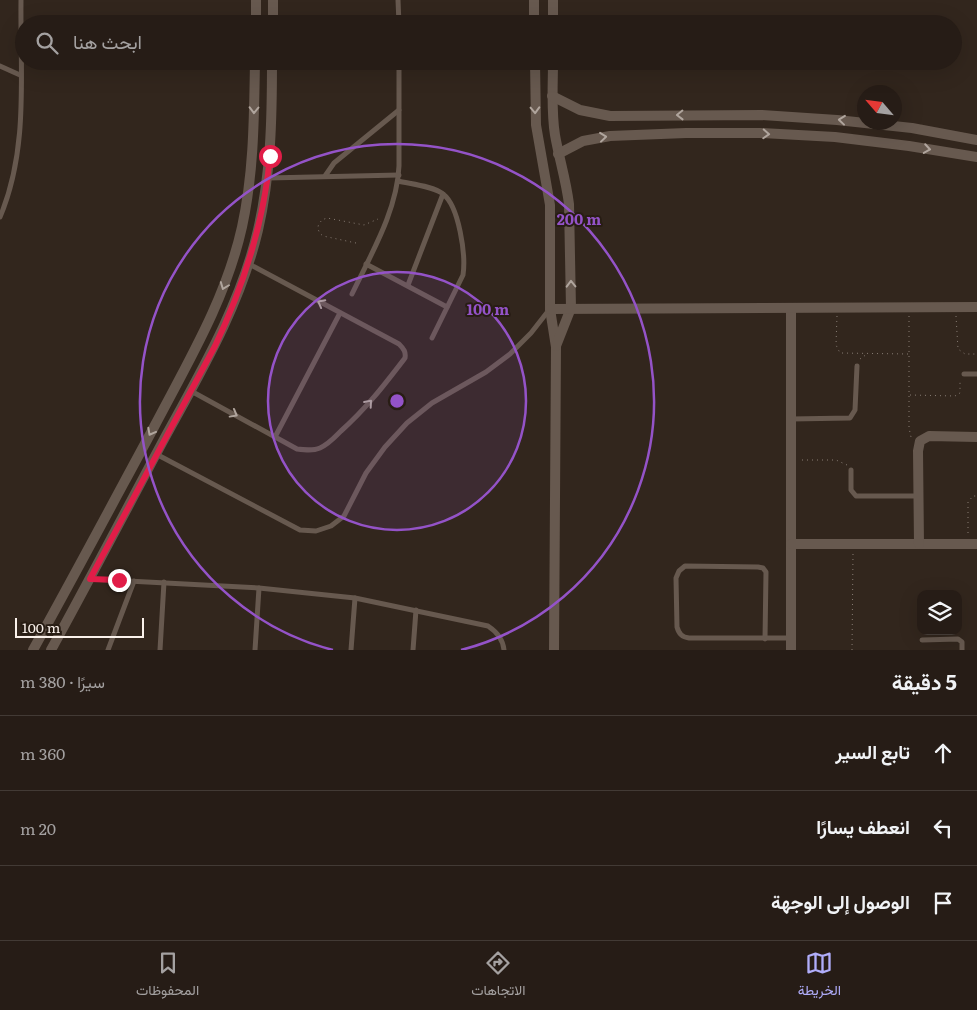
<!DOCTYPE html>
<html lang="ar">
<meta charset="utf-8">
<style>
:root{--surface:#261c16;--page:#322923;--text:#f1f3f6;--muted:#a4a1a1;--line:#423a35;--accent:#b0adfa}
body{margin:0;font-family:Literata,Vazirmatn,serif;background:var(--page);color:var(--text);direction:rtl}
.controls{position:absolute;right:15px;bottom:15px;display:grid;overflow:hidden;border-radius:10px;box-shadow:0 5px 20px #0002}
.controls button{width:45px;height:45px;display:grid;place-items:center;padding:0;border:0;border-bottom:1px solid var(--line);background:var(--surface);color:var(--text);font:25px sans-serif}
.compass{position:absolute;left:857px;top:85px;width:45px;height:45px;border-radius:50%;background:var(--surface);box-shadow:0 5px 20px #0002;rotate:298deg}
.scale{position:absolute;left:15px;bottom:12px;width:129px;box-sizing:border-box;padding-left:5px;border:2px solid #faf1eb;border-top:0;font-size:14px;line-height:18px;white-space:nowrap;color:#faf1eb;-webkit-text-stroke:4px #281d14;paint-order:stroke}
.stop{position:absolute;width:15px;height:15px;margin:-11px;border:4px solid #e11d48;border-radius:50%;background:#fff}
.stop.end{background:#e11d48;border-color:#fff;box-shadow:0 1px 5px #0008}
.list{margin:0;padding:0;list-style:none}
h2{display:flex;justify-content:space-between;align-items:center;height:65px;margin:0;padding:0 20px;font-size:21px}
h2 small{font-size:16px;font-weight:400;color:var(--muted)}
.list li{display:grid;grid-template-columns:32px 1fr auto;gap:15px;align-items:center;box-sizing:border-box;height:75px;padding:0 20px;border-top:1px solid var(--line)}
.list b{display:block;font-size:19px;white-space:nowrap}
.list em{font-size:16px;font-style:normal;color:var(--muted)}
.icon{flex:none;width:28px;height:28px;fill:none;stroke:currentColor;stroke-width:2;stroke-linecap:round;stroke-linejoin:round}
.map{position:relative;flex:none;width:977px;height:650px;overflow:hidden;direction:ltr}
.search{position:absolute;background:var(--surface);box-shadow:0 5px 20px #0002;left:15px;right:15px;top:15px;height:55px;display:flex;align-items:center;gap:12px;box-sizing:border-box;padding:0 18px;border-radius:28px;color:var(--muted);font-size:19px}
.sheet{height:290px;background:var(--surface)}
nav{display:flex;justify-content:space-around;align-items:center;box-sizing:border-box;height:70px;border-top:1px solid var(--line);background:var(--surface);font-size:14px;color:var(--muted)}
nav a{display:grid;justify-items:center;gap:2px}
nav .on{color:var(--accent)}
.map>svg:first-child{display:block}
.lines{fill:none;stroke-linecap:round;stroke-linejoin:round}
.path{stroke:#887d75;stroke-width:1;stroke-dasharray:1 4;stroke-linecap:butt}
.lane{stroke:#67594f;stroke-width:5}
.street{stroke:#67594f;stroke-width:10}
.oneway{stroke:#b0a59d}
.route{stroke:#e11d48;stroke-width:6}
.ring{fill:none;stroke:#9453c8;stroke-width:2.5}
.centre{fill:#9453c8;stroke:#281d14;stroke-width:2.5}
.ring-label{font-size:15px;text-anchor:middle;font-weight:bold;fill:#9453c8;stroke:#281d14;stroke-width:4;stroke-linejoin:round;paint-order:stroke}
</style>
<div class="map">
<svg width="977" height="650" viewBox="0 0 977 650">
<rect width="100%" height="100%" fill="#32261d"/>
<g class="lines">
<g class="path">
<path d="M356 243 323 236C315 230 317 221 327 218L364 225 378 219"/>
<path d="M837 316 836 345 840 353 908 354"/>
<path d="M909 316V428L911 437"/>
<path d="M956 316 958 349 965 354H977"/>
<path d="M860 359 867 354"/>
<path d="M910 395 955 396 960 393V381"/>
<path d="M802 460H836L847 465"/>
<path d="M968 533V502L973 496H977"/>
<path d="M852 650 853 554"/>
</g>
<g class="lane">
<path d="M398 0 399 24"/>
<path d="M0 66 20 75"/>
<path d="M325 176 334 163 399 110"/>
<path d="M268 178 399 175"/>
<path d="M398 181C410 184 433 186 443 194 459 206 466 255 463 275L432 338"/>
<path d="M0 217C29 149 20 72 21 0"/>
<path d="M366 264 447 307"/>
<path d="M408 285 443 194"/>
<path d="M352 294C371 254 397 211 399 166V61"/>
<path d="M964 374H977"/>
<path d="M191 391 297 449C305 450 313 451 320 448 329 444 335 437 341 431 366 409 385 384 405 358 406 352 404 349 399 344L249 264"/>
<path d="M791 419 850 418 855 410 857 366"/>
<path d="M275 437 340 313"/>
<path d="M156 454 300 530 316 531 331 526 344 516 366 473 385 447 407 423 432 403 486 372 510 354 531 333 549 310"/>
<path d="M851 470V490L856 496H918"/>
<path d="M90 579 259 588 355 598 488 626C497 632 503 639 504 650"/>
<path d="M765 639 766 572 763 568 758 567 685 566 679 571 676 578 677 627C679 634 682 637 689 638H791"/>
<path d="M922 640 958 639 962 642V650"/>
<path d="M108 650 134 581"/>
<path d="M160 650 164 582"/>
<path d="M255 650 259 588"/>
<path d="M351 650 355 598"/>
<path d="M413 650 416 610"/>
</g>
<g class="street">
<path d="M534 0V24"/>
<path d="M256 24V0"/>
<path d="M273 24V0"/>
<path d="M553 24V0"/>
<path d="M535 61 536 125 550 205V309L556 347 554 650"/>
<path d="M553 61C553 86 551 111 555 135 559 158 566 180 569 204L571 308 556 346"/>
<path d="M552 96 580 110 610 116 762 115 837 120 912 128 977 140"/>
<path d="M558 154 583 141 610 136 686 133H760L835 137 909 146 977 157"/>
<path d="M791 308V650"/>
<path d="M550 309 977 307"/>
<path d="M791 544H977"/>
<path d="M919 544 918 451 920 441 929 436 977 437"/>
<path d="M33 650C74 576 114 501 154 427 188 362 226 299 242 227 254 172 254 117 255 61"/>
<path d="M51 650C89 581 125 512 162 443 199 375 240 307 258 230 271 174 272 118 272 61"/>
</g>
</g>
<defs><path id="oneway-chevron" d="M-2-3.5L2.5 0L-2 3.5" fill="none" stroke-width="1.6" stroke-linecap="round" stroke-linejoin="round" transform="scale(1.25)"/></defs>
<g class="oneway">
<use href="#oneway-chevron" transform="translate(254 110) rotate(91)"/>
<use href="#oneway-chevron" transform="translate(535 110) rotate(88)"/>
<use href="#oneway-chevron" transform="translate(680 115) rotate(179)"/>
<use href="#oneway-chevron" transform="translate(842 120) rotate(-174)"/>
<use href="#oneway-chevron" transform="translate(766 134) rotate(3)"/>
<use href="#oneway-chevron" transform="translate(603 137) rotate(-6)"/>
<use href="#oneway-chevron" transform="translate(927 149) rotate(9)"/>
<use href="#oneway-chevron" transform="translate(571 284) rotate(-91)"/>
<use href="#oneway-chevron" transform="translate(224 286) rotate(111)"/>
<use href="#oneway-chevron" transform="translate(321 303) rotate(-152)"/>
<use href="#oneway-chevron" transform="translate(369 403) rotate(-49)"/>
<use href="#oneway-chevron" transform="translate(234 414) rotate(29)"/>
<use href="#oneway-chevron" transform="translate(151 432) rotate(118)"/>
</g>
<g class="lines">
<path class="route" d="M119 580 90 579 215 346C244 285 264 223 270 156"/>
</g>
<circle cx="397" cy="401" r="129" fill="#9453c8" fill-opacity=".12"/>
<g class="ring">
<circle cx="397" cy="401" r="129"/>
<path d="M333 650A257 257 0 1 1 461 650"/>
</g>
<circle cx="397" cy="401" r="8" class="centre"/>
<g class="ring-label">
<text x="579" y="225">200 m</text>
<text x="488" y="315">100 m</text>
</g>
</svg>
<div class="controls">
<button><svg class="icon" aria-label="layers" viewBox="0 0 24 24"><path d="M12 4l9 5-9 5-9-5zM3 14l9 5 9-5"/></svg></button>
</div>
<svg class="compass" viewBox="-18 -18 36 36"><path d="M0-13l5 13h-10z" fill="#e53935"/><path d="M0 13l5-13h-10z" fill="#a4a1a1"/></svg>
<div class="scale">100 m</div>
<div class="stop" style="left:270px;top:156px"></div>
<div class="stop end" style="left:119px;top:580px"></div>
<div class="search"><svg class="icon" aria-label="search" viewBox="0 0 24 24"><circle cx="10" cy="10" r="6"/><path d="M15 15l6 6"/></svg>ابحث هنا</div>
</div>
<section class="sheet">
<h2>5 دقيقة<small>سيرًا · 380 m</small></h2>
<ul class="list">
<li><svg class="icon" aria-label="ahead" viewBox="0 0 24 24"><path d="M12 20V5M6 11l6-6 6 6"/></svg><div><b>تابع السير</b></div><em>360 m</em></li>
<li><svg class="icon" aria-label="left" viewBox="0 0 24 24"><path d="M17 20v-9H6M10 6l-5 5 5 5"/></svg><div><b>انعطف يسارًا</b></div><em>20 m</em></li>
<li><svg class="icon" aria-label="arrive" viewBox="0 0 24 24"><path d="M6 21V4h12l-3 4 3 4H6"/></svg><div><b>الوصول إلى الوجهة</b></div></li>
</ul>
</section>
<nav>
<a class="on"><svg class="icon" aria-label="map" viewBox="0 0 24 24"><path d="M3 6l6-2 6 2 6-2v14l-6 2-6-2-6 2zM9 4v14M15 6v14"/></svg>الخريطة</a>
<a><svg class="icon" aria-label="directions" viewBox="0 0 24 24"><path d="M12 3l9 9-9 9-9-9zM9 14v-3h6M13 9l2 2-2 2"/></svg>الاتجاهات</a>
<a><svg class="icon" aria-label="saved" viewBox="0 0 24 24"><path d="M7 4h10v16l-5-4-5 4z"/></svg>المحفوظات</a>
</nav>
